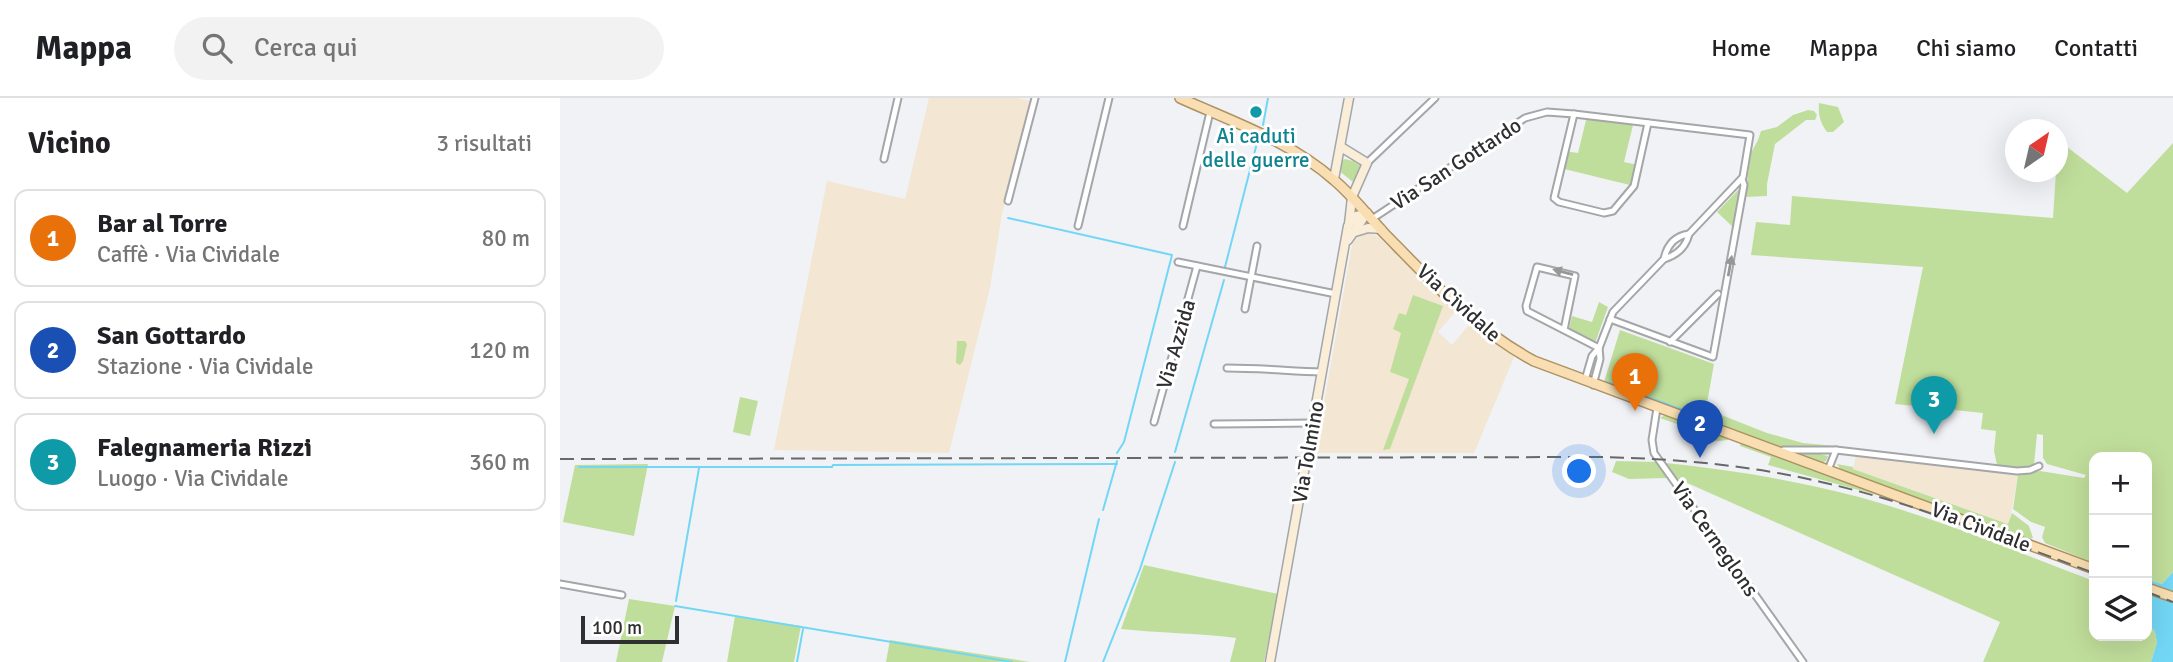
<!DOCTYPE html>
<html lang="it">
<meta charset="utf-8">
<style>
:root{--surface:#fff;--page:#f2f2f2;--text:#202124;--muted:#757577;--line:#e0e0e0;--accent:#d93025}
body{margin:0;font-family:Signika,sans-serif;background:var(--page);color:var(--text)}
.controls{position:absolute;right:21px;bottom:21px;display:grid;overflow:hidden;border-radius:14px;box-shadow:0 7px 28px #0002}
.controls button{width:63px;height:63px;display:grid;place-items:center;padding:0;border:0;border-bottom:2px solid var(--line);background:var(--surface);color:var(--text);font:35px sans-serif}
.compass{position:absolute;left:1445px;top:21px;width:63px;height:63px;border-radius:50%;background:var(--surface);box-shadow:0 7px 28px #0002;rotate:34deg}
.scale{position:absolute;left:21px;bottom:18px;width:98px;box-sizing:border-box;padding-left:7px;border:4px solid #2f2f31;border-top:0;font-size:19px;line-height:24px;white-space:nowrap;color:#2f2f31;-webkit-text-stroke:5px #fff;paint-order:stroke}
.you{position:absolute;left:1020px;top:374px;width:24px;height:24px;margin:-18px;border:5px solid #fff;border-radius:50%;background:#1a73e8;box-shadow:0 0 0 10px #1a73e833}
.badge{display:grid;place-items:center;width:46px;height:46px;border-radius:50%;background:var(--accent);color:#fff;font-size:23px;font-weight:700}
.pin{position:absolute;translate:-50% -58px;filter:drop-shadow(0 2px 4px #0008)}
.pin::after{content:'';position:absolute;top:37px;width:24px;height:21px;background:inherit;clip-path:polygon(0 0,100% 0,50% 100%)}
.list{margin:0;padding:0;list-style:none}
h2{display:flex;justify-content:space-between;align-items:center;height:91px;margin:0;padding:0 28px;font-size:30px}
h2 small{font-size:23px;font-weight:400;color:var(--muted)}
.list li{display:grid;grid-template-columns:46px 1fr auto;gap:21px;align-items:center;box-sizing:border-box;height:98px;margin:0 14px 14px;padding:0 14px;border:2px solid var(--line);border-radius:14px}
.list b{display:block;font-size:26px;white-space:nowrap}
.list p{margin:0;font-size:23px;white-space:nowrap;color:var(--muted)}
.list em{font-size:23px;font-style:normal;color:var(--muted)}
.icon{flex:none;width:38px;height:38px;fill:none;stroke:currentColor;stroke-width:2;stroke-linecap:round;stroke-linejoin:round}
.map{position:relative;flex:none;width:1613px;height:564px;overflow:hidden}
header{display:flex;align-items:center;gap:42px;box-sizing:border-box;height:98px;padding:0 35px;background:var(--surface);border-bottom:2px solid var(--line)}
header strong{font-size:33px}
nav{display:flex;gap:38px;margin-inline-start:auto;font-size:24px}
.search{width:490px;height:63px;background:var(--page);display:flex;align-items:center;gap:18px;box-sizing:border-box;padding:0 24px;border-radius:38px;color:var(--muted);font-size:26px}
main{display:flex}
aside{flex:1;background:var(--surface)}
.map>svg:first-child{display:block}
.commercial{fill:#f3e6d2}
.green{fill:#c0de9b}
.water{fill:#72d7f5}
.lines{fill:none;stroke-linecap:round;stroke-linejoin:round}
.stream{stroke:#72d7f5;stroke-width:2}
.street-casing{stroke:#a4a6aa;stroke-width:9}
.secondary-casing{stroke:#a4a6aa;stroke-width:11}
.primary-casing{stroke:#ae9263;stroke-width:12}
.street{stroke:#fff;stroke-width:5}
.secondary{stroke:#fbeed8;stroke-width:8}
.primary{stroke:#f8deb2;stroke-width:9}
.rail{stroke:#67686a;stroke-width:2;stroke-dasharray:14 7;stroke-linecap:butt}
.oneway{fill:#979798}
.culture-dot{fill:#0f9aa8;stroke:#fff;stroke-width:2.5}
.labels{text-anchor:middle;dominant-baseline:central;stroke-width:6;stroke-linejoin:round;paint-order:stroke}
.culture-label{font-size:21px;fill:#0d838f;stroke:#fff}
.street-label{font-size:21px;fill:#2f2f31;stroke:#fff}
</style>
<header>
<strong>Mappa</strong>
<div class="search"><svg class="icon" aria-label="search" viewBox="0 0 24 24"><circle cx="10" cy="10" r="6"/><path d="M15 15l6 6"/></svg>Cerca qui</div>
<nav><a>Home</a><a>Mappa</a><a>Chi siamo</a><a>Contatti</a></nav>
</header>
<main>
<aside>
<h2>Vicino<small>3 risultati</small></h2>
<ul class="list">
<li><span class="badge" style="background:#e8710a">1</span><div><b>Bar al Torre</b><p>Caffè · Via Cividale</p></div><em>80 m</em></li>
<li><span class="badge" style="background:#1a4fb4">2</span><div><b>San Gottardo</b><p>Stazione · Via Cividale</p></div><em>120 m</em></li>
<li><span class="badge" style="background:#0f9aa8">3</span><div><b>Falegnameria Rizzi</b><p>Luogo · Via Cividale</p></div><em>360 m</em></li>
</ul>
</aside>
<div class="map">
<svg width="1613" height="564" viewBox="0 0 1613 564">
<rect width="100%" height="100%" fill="#f0f2f6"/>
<g class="commercial">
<path d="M369 0H458L471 3 442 116 430 190 389 355 214 352 267 83 345 101Z"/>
<path d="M809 135 819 139 895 214 878 234 892 247 909 227 954 259 914 355H755L792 147 799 138Z"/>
<path d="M1296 358 1458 377 1449 426 1293 371Z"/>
</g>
<g class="green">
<path d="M1259 5 1278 9 1284 24 1273 34H1267C1260 25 1258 16 1259 5Z"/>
<path d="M1248 12 1254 13 1257 17 1255 22H1246L1215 46 1207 86V98L1185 99 1191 55 1198 42 1201 33 1217 29 1233 17Z"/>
<path d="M1027 18 1074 23 1064 64 1078 67 1074 88 1000 70 1004 53 1018 55Z"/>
<path d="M1498 42 1567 95 1613 45V474L1602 486 1587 481V359H1534V465L1485 445 1482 439 1485 429 1471 424 1453 411 1458 377 1480 373 1524 380 1526 377 1487 366 1483 360V337L1477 336 1474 367 1467 370 1437 367 1434 353 1436 333 1421 331 1423 315 1335 306 1363 169 1191 157 1196 124 1230 127 1232 98 1493 120Z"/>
<path d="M785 61 793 63 801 68 793 84 778 72 781 63Z"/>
<path d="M1182 88 1174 130 1157 114Z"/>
<path d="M853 197 883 208 830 351 823 352 849 281 830 274 841 235 833 231 839 215 846 217Z"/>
<path d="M1039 204 1048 209 1035 245 1009 231 1012 218 1032 224Z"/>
<path d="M1060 232 1154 266 1146 311 1207 335 1243 345 1276 348H1219L1211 346 1044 284Z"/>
<path d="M397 243H405L407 246 403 263 400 267 396 265Z"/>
<path d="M180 299 198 303 190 338 173 334Z"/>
<path d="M1105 317 1167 339 1168 342 1149 344V335L1147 333 1125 329 1100 320Z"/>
<path d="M1181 344 1335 402 1208 367 1211 359 1180 348Z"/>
<path d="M1239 354H1251L1268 358 1266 363 1261 365 1238 357Z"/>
<path d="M1056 363 1096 364 1107 380 1069 381 1052 374Z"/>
<path d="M1106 365C1171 372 1235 382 1299 399 1379 421 1457 454 1534 483V538H1587V527L1595 533 1597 545 1591 564H1423L1440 524 1116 380Z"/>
<path d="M88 366 74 438 3 424 15 367Z"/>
<path d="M1277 366 1293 369V371L1448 426 1452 415 1469 428 1473 440 1470 441 1281 372Z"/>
<path d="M584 467 718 496 704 564H670L676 540C637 535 599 535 561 531Z"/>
<path d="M69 501 115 508 102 564H56Z"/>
<path d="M175 518 241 528 234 564H167Z"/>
<path d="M330 542 470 564H326Z"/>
</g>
<path class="water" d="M1613 474V564H1591L1597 545 1595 533 1587 527V481L1602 486Z"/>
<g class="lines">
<g class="stream">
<path d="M703 27 708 0"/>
<path d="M448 120 612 157 564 344 557 355"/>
<path d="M665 169 698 41"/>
<path d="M1047 284 1142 319"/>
<path d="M615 354 664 182"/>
<path d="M19 369H272L273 367 557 366"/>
<path d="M543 412 557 363"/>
<path d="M116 503 139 370"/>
<path d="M115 508 452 564"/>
<path d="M237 564 243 531"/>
<path d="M505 564 539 421"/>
<path d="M543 564 580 471 615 364"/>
</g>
<g class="street-casing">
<g id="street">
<path d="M1014 16 994 100 999 104 1044 115 1053 113 1074 88 1088 25"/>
<path d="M324 61 338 0"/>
<path d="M807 65 875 0"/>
<path d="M448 103 475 0"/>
<path d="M812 121 965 20 987 14 1014 16 1190 37 1183 79 1129 136C1126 149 1117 157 1104 161L1053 214 1039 250 1032 258 1025 282"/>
<path d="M518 128 549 0"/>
<path d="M623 128 650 14"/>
<path d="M1104 161C1107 147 1115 138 1129 136"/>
<path d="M618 164 776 196"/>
<path d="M685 211 697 148"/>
<path d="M1050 221 1153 259 1184 87 1182 81"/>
<path d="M1004 232 1015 178 977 169 966 208 967 213 1039 250"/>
<path d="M1110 244 1158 196"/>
<path d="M667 270C699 270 730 273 762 274"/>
<path d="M1033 287 1040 261 1039 250"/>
<path d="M1097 310 1092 342 1094 355 1243 564"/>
<path d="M594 324 637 168"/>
<path d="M654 326 753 325"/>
<path d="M1223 352H1276L1457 373 1470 372 1479 368"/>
<path d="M1268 372 1276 352"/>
<path d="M0 486 62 497"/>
</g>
</g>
<g class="secondary-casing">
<g id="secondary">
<path d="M781 49 807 65 792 99 789 126"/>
<path d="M774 81 789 0"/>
<path d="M795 134 808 130 821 131"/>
<path d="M788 142 807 115"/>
<path d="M710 564 788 128 796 118 807 115"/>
</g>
</g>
<g class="primary-casing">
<g id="primary">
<path d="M620 0C673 24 730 43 774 82 793 98 808 118 825 136 871 183 916 232 974 263L1534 471"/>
<path d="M1587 490 1613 499"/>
</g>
</g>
<use href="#street" class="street"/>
<use href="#secondary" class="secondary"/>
<use href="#primary" class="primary"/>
<g class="rail">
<path d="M0 361 1044 359C1117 361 1190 367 1261 384 1355 405 1444 442 1534 475"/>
<path d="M1587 494 1613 504"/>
</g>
</g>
<defs><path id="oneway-solid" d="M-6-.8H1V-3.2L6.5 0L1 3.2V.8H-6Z" transform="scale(1.75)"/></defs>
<g class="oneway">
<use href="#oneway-solid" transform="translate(1170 168) rotate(-80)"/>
<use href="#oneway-solid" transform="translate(1003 174) rotate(-165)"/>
</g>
<circle class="culture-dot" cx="696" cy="14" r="7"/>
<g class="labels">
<g class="culture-label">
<text x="696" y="38">Ai caduti<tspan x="696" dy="24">delle guerre</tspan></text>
</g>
<g class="street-label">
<text transform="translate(896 66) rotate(-33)">Via San Gottardo</text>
<text transform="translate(899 205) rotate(42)">Via Cividale</text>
<text transform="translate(616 246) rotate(-74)">Via Azzida</text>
<text transform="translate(748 354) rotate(-80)">Via Tolmino</text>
<text transform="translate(1421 429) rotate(21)">Via Cividale</text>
<text transform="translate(1155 441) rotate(55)">Via Cerneglons</text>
</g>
</g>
</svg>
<div class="controls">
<button>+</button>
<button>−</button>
<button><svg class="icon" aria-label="layers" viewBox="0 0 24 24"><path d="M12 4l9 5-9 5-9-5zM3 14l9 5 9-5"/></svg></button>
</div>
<svg class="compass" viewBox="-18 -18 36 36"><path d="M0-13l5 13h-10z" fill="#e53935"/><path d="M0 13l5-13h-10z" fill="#757577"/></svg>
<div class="scale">100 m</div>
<div class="you"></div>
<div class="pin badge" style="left:1075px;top:313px;background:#e8710a">1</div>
<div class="pin badge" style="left:1140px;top:360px;background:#1a4fb4">2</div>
<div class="pin badge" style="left:1374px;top:336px;background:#0f9aa8">3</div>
</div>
</main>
